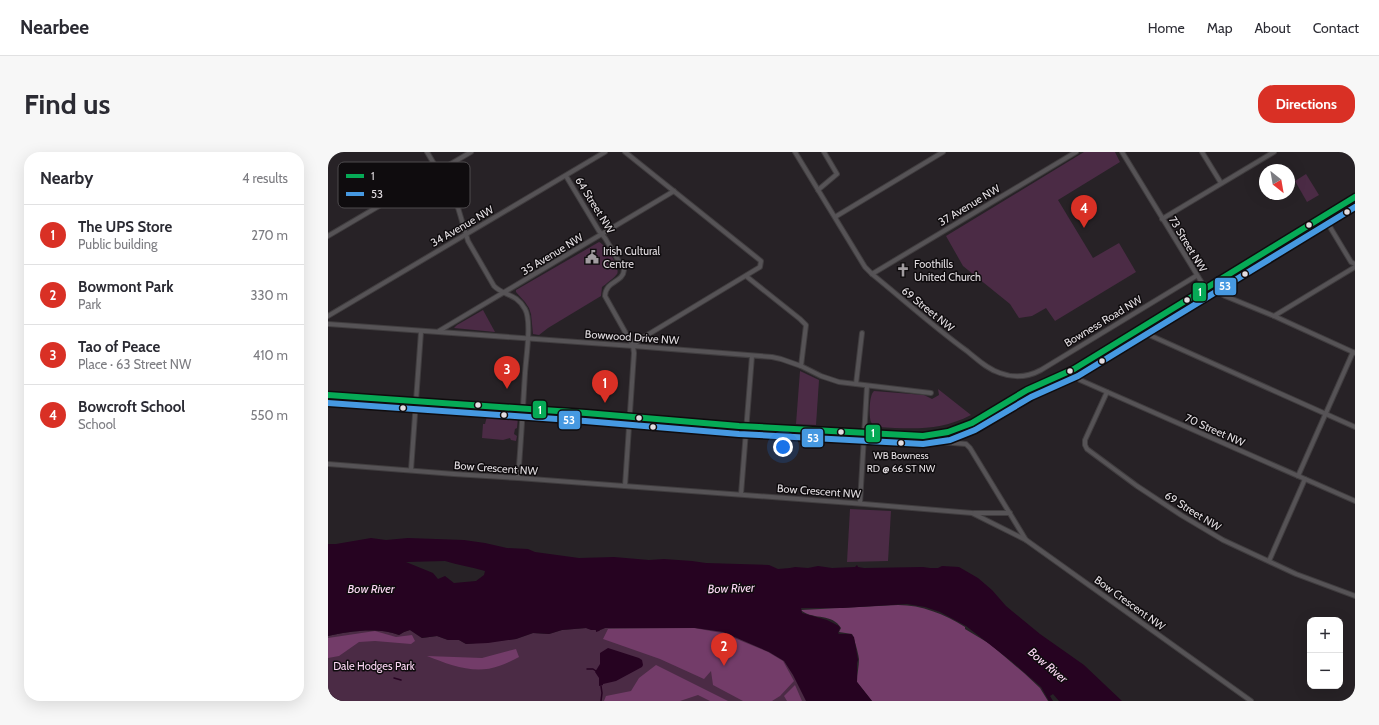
<!DOCTYPE html>
<meta charset="utf-8">
<style>
:root{--surface:#fff;--page:#f7f7f7;--text:#2b2b33;--muted:#7c7c81;--line:#e1e1e2;--accent:#d93025}
body{margin:0;font-family:Cabin,sans-serif;background:var(--page);color:var(--text)}
.controls{position:absolute;right:12px;bottom:12px;display:grid;overflow:hidden;border-radius:8px;box-shadow:0 4px 16px #0002}
.controls button{width:36px;height:36px;display:grid;place-items:center;padding:0;border:0;border-bottom:1px solid var(--line);background:var(--surface);color:var(--text);font:20px sans-serif}
.compass{position:absolute;left:931px;top:12px;width:36px;height:36px;border-radius:50%;background:var(--surface);box-shadow:0 4px 16px #0002;rotate:149deg}
.you{position:absolute;left:455px;top:295px;width:14px;height:14px;margin:-10px;border:3px solid #fff;border-radius:50%;background:#1a73e8;box-shadow:0 0 0 6px #1a73e833}
.badge{display:grid;place-items:center;width:26px;height:26px;border-radius:50%;background:var(--accent);color:#fff;font-size:13px;font-weight:700}
.pin{position:absolute;translate:-50% -33px;filter:drop-shadow(0 1px 2px #0008)}
.pin::after{content:'';position:absolute;top:21px;width:14px;height:12px;background:inherit;clip-path:polygon(0 0,100% 0,50% 100%)}
.list{margin:0;padding:0;list-style:none}
h2{display:flex;justify-content:space-between;align-items:center;height:52px;margin:0;padding:0 16px;font-size:17px}
h2 small{font-size:13px;font-weight:400;color:var(--muted)}
.list li{display:grid;grid-template-columns:26px 1fr auto;gap:12px;align-items:center;box-sizing:border-box;height:60px;padding:0 16px;border-top:1px solid var(--line)}
.list b{display:block;font-size:15px;white-space:nowrap}
.list p{margin:0;font-size:13px;white-space:nowrap;color:var(--muted)}
.list em{font-size:13px;font-style:normal;color:var(--muted)}
.map{position:relative;flex:none;width:1027px;height:549px;overflow:hidden;border-radius:16px}
header{display:flex;align-items:center;gap:24px;box-sizing:border-box;height:56px;padding:0 20px;background:var(--surface);border-bottom:1px solid var(--line)}
header strong{font-size:19px}
nav{display:flex;gap:22px;margin-inline-start:auto;font-size:14px}
.intro{display:flex;align-items:center;justify-content:space-between;box-sizing:border-box;height:96px;padding:0 24px}
h1{margin:0;font-size:28px}
.button{padding:10px 18px;border-radius:16px;background:var(--accent);color:#fff;font-size:14px;font-weight:700}
main{display:flex;gap:24px;padding:0 24px}
aside{flex:1;background:var(--surface);border-radius:16px;box-shadow:0 4px 16px #0002}
.map>svg:first-child{display:block}
.green{fill:#4b2b45}
.forest{fill:#733c69}
.water{fill:#260321;fill-rule:evenodd}
.lines{fill:none;stroke-linecap:round;stroke-linejoin:round}
.stream{stroke:#260321;stroke-width:1.5}
.minor-casing{stroke:#403d3f;stroke-width:6}
.tertiary-casing{stroke:#403d3f;stroke-width:7}
.minor{stroke:#565356;stroke-width:4}
.tertiary{stroke:#565356;stroke-width:5}
.bus-1-casing{stroke:#0f0c0e;stroke-width:9}
.bus-2-casing{stroke:#0f0c0e;stroke-width:9}
.bus-1{stroke:#06aa56;stroke-width:6}
.bus-2{stroke:#4699e1;stroke-width:6}
.bus-dot{fill:#e2dde1;stroke:#0f0c0e;stroke-width:1.5}
.labels{text-anchor:middle;dominant-baseline:central;stroke-width:3;stroke-linejoin:round;paint-order:stroke}
.bus-label{font-size:10px;fill:#e2dde1;stroke:#0f0c0e}
.street-label{font-size:11px;fill:#e2dde1;stroke:#0f0c0e}
.poi-label{font-size:11px;fill:#e2dde1;stroke:#0f0c0e;text-anchor:start}
.park-label{font-size:11px;fill:#fad5f2;stroke:#0f0c0e}
.water-label{font-size:12px;font-style:italic;fill:#fcd7f4;stroke:#0f0c0e}
.key{fill:#0f0c0e;stroke:#4e4b4d;stroke-width:1}
.key-label{font-size:11px;fill:#e2dde1}
.line-badge{stroke:#0f0c0e;stroke-width:1.5}
.badge-label{font-size:11px;text-anchor:middle;font-weight:bold;fill:#fff}
</style>
<header>
<strong>Nearbee</strong>
<nav><a>Home</a><a>Map</a><a>About</a><a>Contact</a></nav>
</header>
<div class="intro"><h1>Find us</h1><a class="button">Directions</a></div>
<main>
<aside>
<h2>Nearby<small>4 results</small></h2>
<ul class="list">
<li><span class="badge">1</span><div><b>The UPS Store</b><p>Public building</p></div><em>270 m</em></li>
<li><span class="badge">2</span><div><b>Bowmont Park</b><p>Park</p></div><em>330 m</em></li>
<li><span class="badge">3</span><div><b>Tao of Peace</b><p>Place · 63 Street NW</p></div><em>410 m</em></li>
<li><span class="badge">4</span><div><b>Bowcroft School</b><p>School</p></div><em>550 m</em></li>
</ul>
</aside>
<div class="map">
<svg width="1027" height="549" viewBox="0 0 1027 549">
<rect width="100%" height="100%" fill="#272226"/>
<g class="green">
<path d="M756 0H787L792 10 730 48 765 106 791 91 808 120 727 169 718 156 704 164 691 166 682 152 635 114 618 84Z"/>
<path d="M978 22 991 43 979 50 967 29Z"/>
<path d="M271 90C277 92 293 116 289 122 287 125 278 132 274 135L273 144 220 176 211 183 205 182 203 162 201 156 197 150 188 140V138Z"/>
<path d="M155 158 167 180 126 176 129 173Z"/>
<path d="M472 219 491 228 488 273 468 272Z"/>
<path d="M610 237 643 263C612 279 585 277 550 275 547 274 544 273 543 270 541 264 541 243 546 239L596 243 604 247 611 243Z"/>
<path d="M187 262 190 265 189 276 187 277 186 282 189 284 188 289 183 288 182 286 175 288 154 286 155 272H157L159 264 169 265V263H180V266L185 267Z"/>
<path d="M522 357 563 359 560 409 519 410Z"/>
<path d="M434 462 481 549H0V484C20 479 52 475 71 483L76 480 82 478 94 486 109 484 120 488H131L138 492 188 487 205 481 221 482 234 478 258 476 271 479 272 478 277 476H287Z"/>
</g>
<g class="forest">
<path d="M570 453C594 453 616 462 637 475V477L662 492 696 521 712 536 720 549H544L529 530C529 522 531 514 531 507 531 504 526 485 524 482L511 480 513 476C504 461 487 468 474 459L473 458Z"/>
<path d="M366 476 394 481 440 500 455 509 466 529 452 544 444 549H415L385 533 383 519 376 527 332 507 275 487 280 477Z"/>
<path d="M47 479 68 485 84 483 87 489 83 492 47 489 31 490 11 504 0 506V486Z"/>
<path d="M188 497 191 505C185 508 178 512 171 514 147 523 122 513 99 504L154 506Z"/>
<path d="M328 513 400 549H382L370 543 352 549H276L278 544 303 539 311 526Z"/>
<path d="M467 533 474 549H459L456 544Z"/>
</g>
<g class="water">
<path d="M43 386 58 388 80 386 136 388 157 391 179 396 200 397 207 400 251 406 286 405 321 408 336 407 364 409 378 411 441 413 450 417 462 416 467 415 480 416 490 414 504 416 527 415 529 413 530 415 536 416 595 415 602 416H610L614 414 631 415 650 426 664 438 678 454 712 482 756 513 794 549H731L725 542 722 544 725 549H721L713 535 683 509 638 474 612 460 597 455 579 452 514 456H473L474 461 499 468 511 474 512 476 510 481 511 482H523L526 485 530 508 529 511V530L544 549H478L465 523 456 509 441 500 395 480 367 476H277L272 478 271 479 268 480V478H263L258 476 234 478 221 482 205 481 188 487 160 491 138 492 131 488H120L109 484 94 486 82 478 76 480 71 483C52 475 20 479 0 484V392H8ZM117 409C130 413 143 415 157 419L156 423 148 429 126 431 117 424 110 427 105 421 78 410Z"/>
<path d="M280 496 311 506 314 508 315 513 314 515 288 529 275 532V533L271 534V526L267 520 272 512V501Z"/>
</g>
<g class="lines">
<g class="stream">
<path d="M259 517H265L268 519"/>
<path d="M66 526 73 528"/>
<path d="M273 549 274 541 273 534"/>
</g>
<g class="minor-casing">
<g id="minor">
<path d="M99 0 128 49 140 89 166 134C176 144 188 141 197 157 204 169 198 206 197 221 195 256 193 291 190 326"/>
<path d="M297 0 433 109 432 115 311 188 305 194"/>
<path d="M467 0 537 115 544 122C576 148 606 175 639 199 649 207 659 217 672 221 685 226 700 225 713 218L868 124"/>
<path d="M794 0 874 131 897 144 946 164 1027 201"/>
<path d="M874 0 893 31"/>
<path d="M0 2 4 0"/>
<path d="M238 24 271 79 277 86 296 118C295 131 278 128 277 144L305 194 306 201 297 334"/>
<path d="M490 38 509 22 496 0"/>
<path d="M507 65 615 0"/>
<path d="M996 65 1023 110 1027 112"/>
<path d="M834 67 946 0"/>
<path d="M0 84 143 0"/>
<path d="M544 122 748 0"/>
<path d="M418 124 472 167 478 173 473 214"/>
<path d="M0 164 277 0"/>
<path d="M946 164 1027 115"/>
<path d="M0 172 305 194 444 205 453 207 473 214 493 224 511 230 603 241"/>
<path d="M815 176 819 182 1027 275"/>
<path d="M111 179 346 39"/>
<path d="M746 217 752 228 1027 349"/>
<path d="M528 232 534 181"/>
<path d="M779 240 757 288V293L759 297 809 334 853 363 895 388 968 422 1027 444"/>
<path d="M604 283 613 290 638 292 642 296 698 388"/>
<path d="M0 312 126 322 190 326 524 351 644 361 698 388 923 549"/>
<path d="M83 318 93 180"/>
<path d="M970 324 1025 200"/>
<path d="M413 342 424 204"/>
<path d="M532 351 539 234"/>
<path d="M646 361H682"/>
<path d="M941 409 977 327"/>
</g>
</g>
<g class="tertiary-casing">
<path id="tertiary" d="M0 243 258 261 411 274 595 284 620 280 644 271 699 238 746 217 996 65 1027 45"/>
</g>
<use href="#minor" class="minor"/>
<use href="#tertiary" class="tertiary"/>
<g class="bus-1-casing">
<path id="bus-1" d="M0 243 258 261 411 274 595 284 620 280 644 271 699 238 746 217 1027 45"/>
</g>
<g class="bus-2-casing">
<path id="bus-2" d="M0 251 257 269 411 282 595 292 622 288 647 278 703 245 750 224 1027 55"/>
</g>
<use href="#bus-1" class="bus-1"/>
<use href="#bus-2" class="bus-2"/>
</g>
<defs>
<g id="civic-bare" transform="scale(1.08)"><path d="M-.6-6.5H3V-4.5H.6V-3L4-1V1h2V6H-6V1h2V-1L-.6-3ZM-1.2 2.5V6h2.4V2.5Z" fill="#a19ca0" stroke="#0f0c0e" stroke-width="2.5" paint-order="stroke"/></g>
<g id="church-bare" transform="scale(1.08)"><path d="M-1.2-6h2.4v3.5h3.3v2.4h-3.3V6h-2.4V-.1h-3.3v-2.4h3.3Z" fill="#a19ca0" stroke="#0f0c0e" stroke-width="2.5" paint-order="stroke"/></g>
</defs>
<g fill-rule="evenodd">
<use href="#civic-bare" x="264" y="105"/>
<use href="#church-bare" x="575" y="118"/>
</g>
<g class="bus-dot">
<circle cx="1019" cy="60" r="3.5"/>
<circle cx="981" cy="73" r="3.5"/>
<circle cx="917" cy="122" r="3.5"/>
<circle cx="859" cy="148" r="3.5"/>
<circle cx="774" cy="209" r="3.5"/>
<circle cx="742" cy="219" r="3.5"/>
<circle cx="150" cy="253" r="3.5"/>
<circle cx="75" cy="256" r="3.5"/>
<circle cx="176" cy="263" r="3.5"/>
<circle cx="311" cy="266" r="3.5"/>
<circle cx="325" cy="275" r="3.5"/>
<circle cx="513" cy="280" r="3.5"/>
<circle cx="573" cy="291" r="3.5"/>
</g>
<g class="labels">
<g class="bus-label">
<text x="573" y="303">WB Bowness<tspan x="573" dy="13">RD @ 66 ST NW</tspan></text>
</g>
<g class="street-label">
<text transform="translate(267 53) rotate(58)">64 Street NW</text>
<text transform="translate(641 53) rotate(-31)">37 Avenue NW</text>
<text transform="translate(134 74) rotate(-30)">34 Avenue NW</text>
<text transform="translate(860 92) rotate(59)">73 Street NW</text>
<text transform="translate(224 102) rotate(-31)">35 Avenue NW</text>
<text transform="translate(600 157) rotate(39)">69 Street NW</text>
<text transform="translate(775 169) rotate(-31)">Bowness Road NW</text>
<text transform="translate(304 185) rotate(4)">Bowwood Drive NW</text>
<text transform="translate(887 278) rotate(24)">70 Street NW</text>
<text transform="translate(168 316) rotate(4)">Bow Crescent NW</text>
<text transform="translate(491 339) rotate(4)">Bow Crescent NW</text>
<text transform="translate(865 359) rotate(32)">69 Street NW</text>
<text transform="translate(802 451) rotate(36)">Bow Crescent NW</text>
</g>
<g class="poi-label">
<text x="275" y="99">Irish Cultural<tspan x="275" dy="13">Centre</tspan></text>
<text x="586" y="112">Foothills<tspan x="586" dy="13">United Church</tspan></text>
</g>
<g class="park-label">
<text x="46" y="514">Dale Hodges Park</text>
</g>
<g class="water-label">
<text x="43" y="436">Bow River</text>
<text transform="translate(403 436) rotate(-2)">Bow River</text>
<text transform="translate(720 513) rotate(40)">Bow River</text>
</g>
</g>
<rect x="10" y="10" width="132" height="46" rx="6" class="key"/>
<rect x="18" y="22" width="18" height="4" fill="#06aa56"/>
<rect x="18" y="40" width="18" height="4" fill="#4699e1"/>
<g class="key-label">
<text x="43" y="28">1</text>
<text x="43" y="46">53</text>
</g>
<g class="line-badge">
<rect x="886" y="125" width="23" height="19" rx="4" fill="#4699e1"/>
<rect x="864" y="130" width="15" height="20" rx="4" fill="#06aa56"/>
<rect x="204" y="248" width="15" height="19" rx="4" fill="#06aa56"/>
<rect x="230" y="258" width="23" height="20" rx="4" fill="#4699e1"/>
<rect x="537" y="272" width="16" height="19" rx="4" fill="#06aa56"/>
<rect x="473" y="276" width="23" height="20" rx="4" fill="#4699e1"/>
</g>
<g class="badge-label">
<text x="897" y="138">53</text>
<text x="872" y="144">1</text>
<text x="212" y="262">1</text>
<text x="241" y="272">53</text>
<text x="545" y="285">1</text>
<text x="485" y="290">53</text>
</g>
</svg>
<div class="controls">
<button>+</button>
<button>−</button>
</div>
<svg class="compass" viewBox="-18 -18 36 36"><path d="M0-13l5 13h-10z" fill="#e53935"/><path d="M0 13l5-13h-10z" fill="#7c7c81"/></svg>
<div class="you"></div>
<div class="pin badge" style="left:277px;top:251px">1</div>
<div class="pin badge" style="left:396px;top:514px">2</div>
<div class="pin badge" style="left:179px;top:237px">3</div>
<div class="pin badge" style="left:756px;top:76px">4</div>
</div>
</main>
